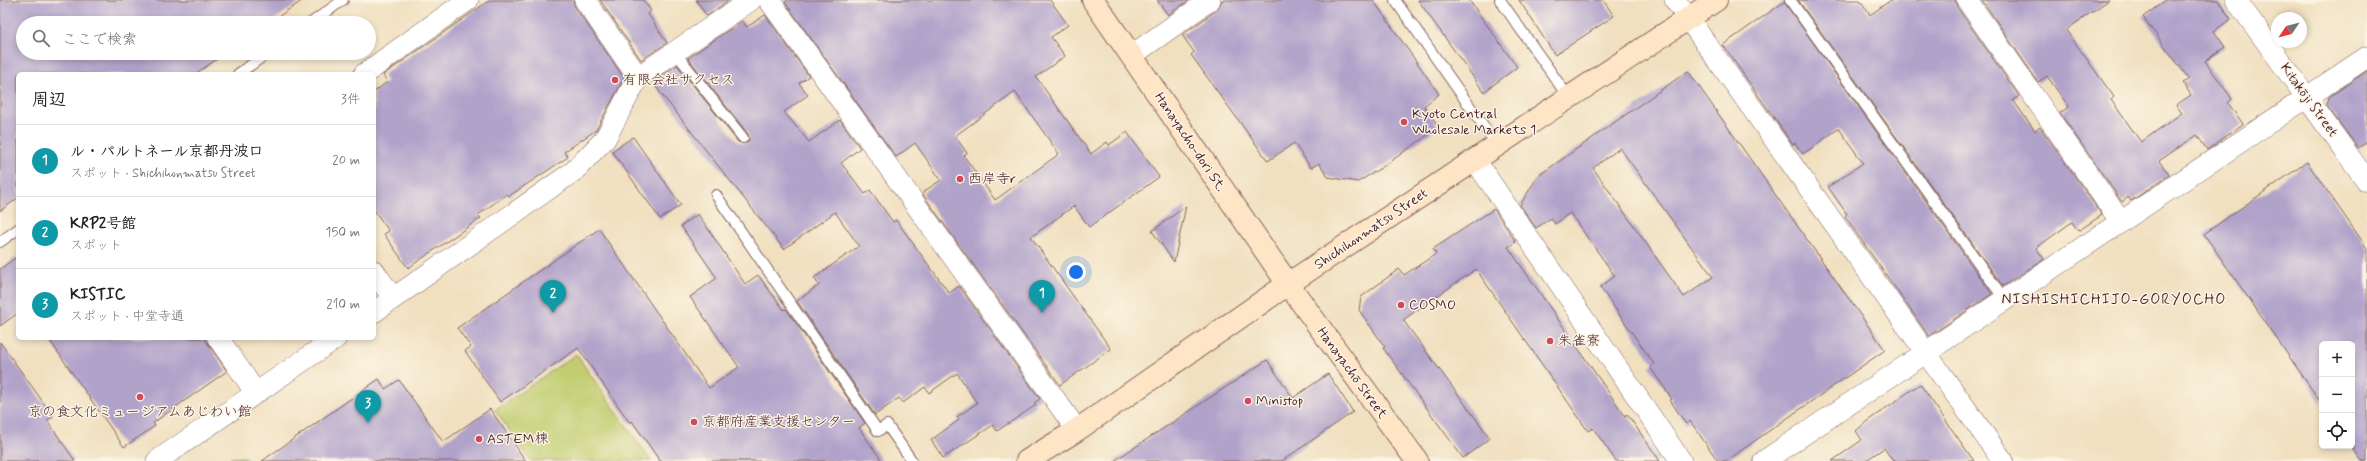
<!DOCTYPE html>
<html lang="ja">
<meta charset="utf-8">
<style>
:root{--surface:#fff;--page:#f2f2f2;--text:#202124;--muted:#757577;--line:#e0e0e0;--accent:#d93025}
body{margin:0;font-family:Mynerve,"Klee One",sans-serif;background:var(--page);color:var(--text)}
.controls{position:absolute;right:12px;bottom:12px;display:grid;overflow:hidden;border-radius:6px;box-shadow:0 2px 6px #0003}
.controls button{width:36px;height:36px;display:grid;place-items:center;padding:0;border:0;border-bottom:1px solid var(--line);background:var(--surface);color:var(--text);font:20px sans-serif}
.compass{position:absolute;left:2271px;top:12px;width:36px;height:36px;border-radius:50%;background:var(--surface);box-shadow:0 2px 6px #0003;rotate:235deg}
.you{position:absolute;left:1076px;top:272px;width:14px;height:14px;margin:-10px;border:3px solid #fff;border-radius:50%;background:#1a73e8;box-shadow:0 0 0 6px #1a73e833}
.badge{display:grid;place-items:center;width:26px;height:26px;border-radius:50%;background:var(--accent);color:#fff;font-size:13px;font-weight:700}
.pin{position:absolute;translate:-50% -33px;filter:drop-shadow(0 1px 2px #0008)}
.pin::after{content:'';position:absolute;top:21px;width:14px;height:12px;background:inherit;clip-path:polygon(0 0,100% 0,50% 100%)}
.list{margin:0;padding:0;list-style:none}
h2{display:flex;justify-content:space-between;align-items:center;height:52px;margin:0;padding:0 16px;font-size:17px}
h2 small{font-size:13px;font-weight:400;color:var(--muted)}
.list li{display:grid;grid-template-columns:26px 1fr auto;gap:12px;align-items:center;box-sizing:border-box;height:72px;padding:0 16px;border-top:1px solid var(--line)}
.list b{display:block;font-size:15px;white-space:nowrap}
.list p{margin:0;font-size:13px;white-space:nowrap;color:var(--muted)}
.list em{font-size:13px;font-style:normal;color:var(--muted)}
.icon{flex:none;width:22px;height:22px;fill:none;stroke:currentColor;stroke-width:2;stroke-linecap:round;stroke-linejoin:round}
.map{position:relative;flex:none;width:2367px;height:461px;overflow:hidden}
.search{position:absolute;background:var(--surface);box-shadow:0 2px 6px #0003;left:16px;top:16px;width:360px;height:44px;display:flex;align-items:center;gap:10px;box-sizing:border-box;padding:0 14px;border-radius:22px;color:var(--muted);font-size:15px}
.panel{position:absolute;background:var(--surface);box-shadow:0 2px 6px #0003;left:16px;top:72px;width:360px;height:268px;border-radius:6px}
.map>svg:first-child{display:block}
.green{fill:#c1cd6f;stroke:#86764d}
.forest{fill:#98b062;stroke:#716846}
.building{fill:#b1a2ca;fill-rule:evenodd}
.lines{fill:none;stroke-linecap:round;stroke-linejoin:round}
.lane-casing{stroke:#84635f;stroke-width:12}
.street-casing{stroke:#84635f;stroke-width:22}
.secondary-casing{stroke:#84635f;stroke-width:24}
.lane{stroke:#fff;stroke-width:10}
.street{stroke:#fff;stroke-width:21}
.secondary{stroke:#fde5c5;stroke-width:22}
.poi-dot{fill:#d1495b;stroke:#fcf5e5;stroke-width:1.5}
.labels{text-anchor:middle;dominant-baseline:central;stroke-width:3;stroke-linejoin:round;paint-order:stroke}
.poi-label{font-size:14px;fill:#4a1f2b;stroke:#fcf5e5;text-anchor:start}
.street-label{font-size:14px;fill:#4a1f2b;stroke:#fcf5e5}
.neighbourhood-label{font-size:15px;letter-spacing:1px;fill:#4a1f2b;stroke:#fcf5e5}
</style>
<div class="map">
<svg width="2367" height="461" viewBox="0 0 2367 461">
<rect width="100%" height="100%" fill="#fcf5e5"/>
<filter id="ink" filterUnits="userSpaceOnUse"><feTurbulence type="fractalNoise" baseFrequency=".025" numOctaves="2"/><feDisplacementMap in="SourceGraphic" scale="8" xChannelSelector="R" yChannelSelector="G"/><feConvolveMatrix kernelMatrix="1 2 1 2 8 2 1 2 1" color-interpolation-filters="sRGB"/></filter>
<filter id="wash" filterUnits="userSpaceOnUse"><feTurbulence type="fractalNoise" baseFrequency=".012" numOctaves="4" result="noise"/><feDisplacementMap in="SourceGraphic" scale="16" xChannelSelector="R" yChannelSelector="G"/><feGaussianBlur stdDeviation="0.9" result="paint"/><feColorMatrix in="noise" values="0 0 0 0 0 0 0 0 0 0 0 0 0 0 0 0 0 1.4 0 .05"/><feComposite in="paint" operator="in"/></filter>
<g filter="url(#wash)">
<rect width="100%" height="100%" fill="#f0e0c0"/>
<path class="green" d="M576 354 651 461H531L495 410Z"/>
<path class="forest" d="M245 457 248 461H229L231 458Z"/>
<g id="blocks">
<g class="building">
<path d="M0 0H303L269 23H23V53H226L195 74H18V198L0 211Z"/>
<path d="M490 0H573L575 7 624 78 596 130 564 152 568 157 509 196 507 194 478 215 481 218 408 268 384 234 389 231 374 210V92L387 82 383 75Z"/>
<path d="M600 0H643L651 11 648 14 667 43 641 60Z"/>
<path d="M696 0H729L707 16Z"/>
<path d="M787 0H1050L1068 25 1051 37 1065 56 1036 77 1091 154 1107 142 1109 145 1127 132 1159 177 1089 227 1074 206 1031 237 1111 349 1060 385 924 196 923 192 941 180 915 143 896 157 785 2ZM1015 92 1059 154 995 200 964 156 967 153 955 136Z"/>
<path d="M1157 0H1189L1168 15Z"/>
<path d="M1222 0H1373L1439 94 1424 106 1439 127 1384 166 1358 182 1328 177 1319 163 1311 168 1294 143 1268 161 1191 55 1194 52 1182 35 1217 10Z"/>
<path d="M1418 0H1469L1517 67 1484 92Z"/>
<path d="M1519 0H1603L1614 16 1555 55Z"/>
<path d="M1798 0H1860L1870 15 1891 0H1955L1957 7 2019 96 2013 100 2035 131 2040 127 2102 215 2078 231 2072 222 2036 248 2044 259 2003 286Z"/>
<path d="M1982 0H2109L2066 30 2114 97 2111 100 2141 142 2182 113 2176 105 2191 95 2183 83 2189 79 2143 17 2166 0H2218L2231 19 2214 31 2225 47 2205 61 2232 99 2228 103 2243 124 2207 150 2197 135 2159 161 2169 175 2131 201 2128 197 2122 202 2060 113 2069 107 2047 76 2038 82Z"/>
<path d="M1784 2 1992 294 1929 336 1855 231 1845 216 1847 214 1828 187 1863 163 1840 130 1838 129 1803 154 1795 143 1793 145 1723 45Z"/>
<path d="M765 15 809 76 799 83 808 95 784 112 809 142 840 120 860 148 841 163 865 194 870 190 893 222 896 220 949 293 959 286 1040 399 1034 403 1036 405 997 431 993 425 943 458 931 440 959 420 957 417 977 403 957 373 929 393 925 387 903 403 899 398 875 415 797 301 819 285 814 278 859 246 835 212 784 249 652 82 677 65 738 142 747 143 749 140 748 134 688 58 742 21 747 27Z"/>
<path d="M1688 71 1885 350 1726 461H1718L1690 421 1686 424 1670 400 1672 399 1650 367 1654 364 1600 287 1615 276 1570 213 1555 224 1551 218 1536 228 1520 205 1538 176ZM1620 148 1713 277 1684 297 1593 168Z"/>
<path d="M2367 71V142L2358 148 2327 106 2329 97Z"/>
<path d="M633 137 681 205 660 219 612 151Z"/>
<path d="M2307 162 2367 248V461H2362L2351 446 2352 344H2322V404L2204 234Z"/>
<path d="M1186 206 1174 262 1152 231Z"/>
<path d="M1494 209 1516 242 1508 247 1625 416 1627 414 1660 461H1616L1593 428 1588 431 1476 269 1403 320 1490 438 1463 458 1383 348 1385 347 1359 310 1361 297 1399 269 1404 275 1436 254 1433 249Z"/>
<path d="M698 214 745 284 758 275 784 310 786 309 865 423 859 428 882 461H660L632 421 630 423 578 348 500 402 465 351 471 347 457 328 599 229 709 388 739 367 690 297 717 278 681 226Z"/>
<path d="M18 256V313L0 326V269Z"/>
<path d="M48 338H204L227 371 153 423 155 426 124 447Z"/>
<path d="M0 342 53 416 47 420 75 461H0Z"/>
<path d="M1267 360 1293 398 1328 374 1353 412 1282 461H1114Z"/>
<path d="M379 379 385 389 399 380 443 442 490 409 526 461H262Z"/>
<path d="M1920 384 1974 461H1893L1884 448 1865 461H1832L1862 440 1856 431 1866 422Z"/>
</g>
</g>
</g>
<g filter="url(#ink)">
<use href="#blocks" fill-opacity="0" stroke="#84635f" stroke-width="1"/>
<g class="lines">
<g class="lane-casing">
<g id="lane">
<path d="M1395 0 1497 145"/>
<path d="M1500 0 1569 98"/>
<path d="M1790 0 2005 300"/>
<path d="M311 23 343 0"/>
<path d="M675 52 743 138"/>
<path d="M238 74 268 53"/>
<path d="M716 195 878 431 887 425 912 461"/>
<path d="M0 242 18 229"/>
</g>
</g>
<g class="street-casing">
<g id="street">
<path d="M585 0 638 77"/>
<path d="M769 0 1077 430"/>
<path d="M1675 0 2003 461"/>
<path d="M1967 0 2121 222"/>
<path d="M2236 0 2367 181"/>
<path d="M1131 56 1210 0"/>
<path d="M364 74 468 0"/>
<path d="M1475 160 1681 461"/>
<path d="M374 271 393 298"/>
<path d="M374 312 574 171 605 139 638 77 751 0"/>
<path d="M218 338 256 393"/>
<path d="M157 461 336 338"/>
<path d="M1764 461 2367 57"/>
</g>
</g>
<g class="secondary-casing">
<g id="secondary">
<path d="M1093 0 1288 284 1417 461"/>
<path d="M1027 461 1077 430 1288 284 1716 0"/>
</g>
</g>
<use href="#lane" class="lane"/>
<use href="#street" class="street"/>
<use href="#secondary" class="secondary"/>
</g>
</g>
<g class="poi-dot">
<circle cx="615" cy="80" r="4"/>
<circle cx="1404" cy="122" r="4"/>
<circle cx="960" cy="179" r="4"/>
<circle cx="1401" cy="305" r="4"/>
<circle cx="1550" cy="341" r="4"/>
<circle cx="140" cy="397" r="4"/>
<circle cx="1248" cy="401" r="4"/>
<circle cx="694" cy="422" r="4"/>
<circle cx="479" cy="439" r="4"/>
</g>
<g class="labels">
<g class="poi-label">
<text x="623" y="80">有限会社サクセス</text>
<text x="1412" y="114">Kyoto Central<tspan x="1412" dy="16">Wholesale Markets 1</tspan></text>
<text x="968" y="179">西岸寺r</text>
<text x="1409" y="305">COSMO</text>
<text x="1558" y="341">朱雀寮</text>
<text x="1256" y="401">Ministop</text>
<text x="140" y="412" text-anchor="middle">京の食文化ミュージアムあじわい館</text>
<text x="702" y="422">京都府産業支援センター</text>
<text x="487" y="439">ASTEM棟</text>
</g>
<g class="street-label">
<text transform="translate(2309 100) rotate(54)">Kitakōji Street</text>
<text transform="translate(1190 142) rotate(56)">Hanayacho-dori St.</text>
<text transform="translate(1371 229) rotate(-34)">Shichihonmatsu Street</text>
<text transform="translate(1352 373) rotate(54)">Hanayachō Street</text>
</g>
<g class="neighbourhood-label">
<text x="2114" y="300">NISHISHICHIJO-GORYOCHO</text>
</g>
</g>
</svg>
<div class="controls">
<button>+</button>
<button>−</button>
<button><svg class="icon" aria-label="locate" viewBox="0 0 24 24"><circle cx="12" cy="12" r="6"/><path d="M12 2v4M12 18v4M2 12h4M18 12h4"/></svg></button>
</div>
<svg class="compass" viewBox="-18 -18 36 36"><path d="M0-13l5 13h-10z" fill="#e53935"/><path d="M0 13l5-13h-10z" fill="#757577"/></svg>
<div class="you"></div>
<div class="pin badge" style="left:1042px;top:313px;background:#0f9aa8">1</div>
<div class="pin badge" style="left:553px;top:313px;background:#0f9aa8">2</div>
<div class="pin badge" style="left:368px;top:423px;background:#0f9aa8">3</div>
<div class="search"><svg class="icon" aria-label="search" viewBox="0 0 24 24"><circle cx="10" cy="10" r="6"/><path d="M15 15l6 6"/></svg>ここで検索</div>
<section class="panel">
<h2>周辺<small>3件</small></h2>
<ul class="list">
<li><span class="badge" style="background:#0f9aa8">1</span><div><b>ル・パルトネール京都丹波口</b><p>スポット · Shichihonmatsu Street</p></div><em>20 m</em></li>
<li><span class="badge" style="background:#0f9aa8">2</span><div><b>KRP2号館</b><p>スポット</p></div><em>150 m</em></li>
<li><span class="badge" style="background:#0f9aa8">3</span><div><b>KISTIC</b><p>スポット · 中堂寺通</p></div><em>210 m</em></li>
</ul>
</section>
</div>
